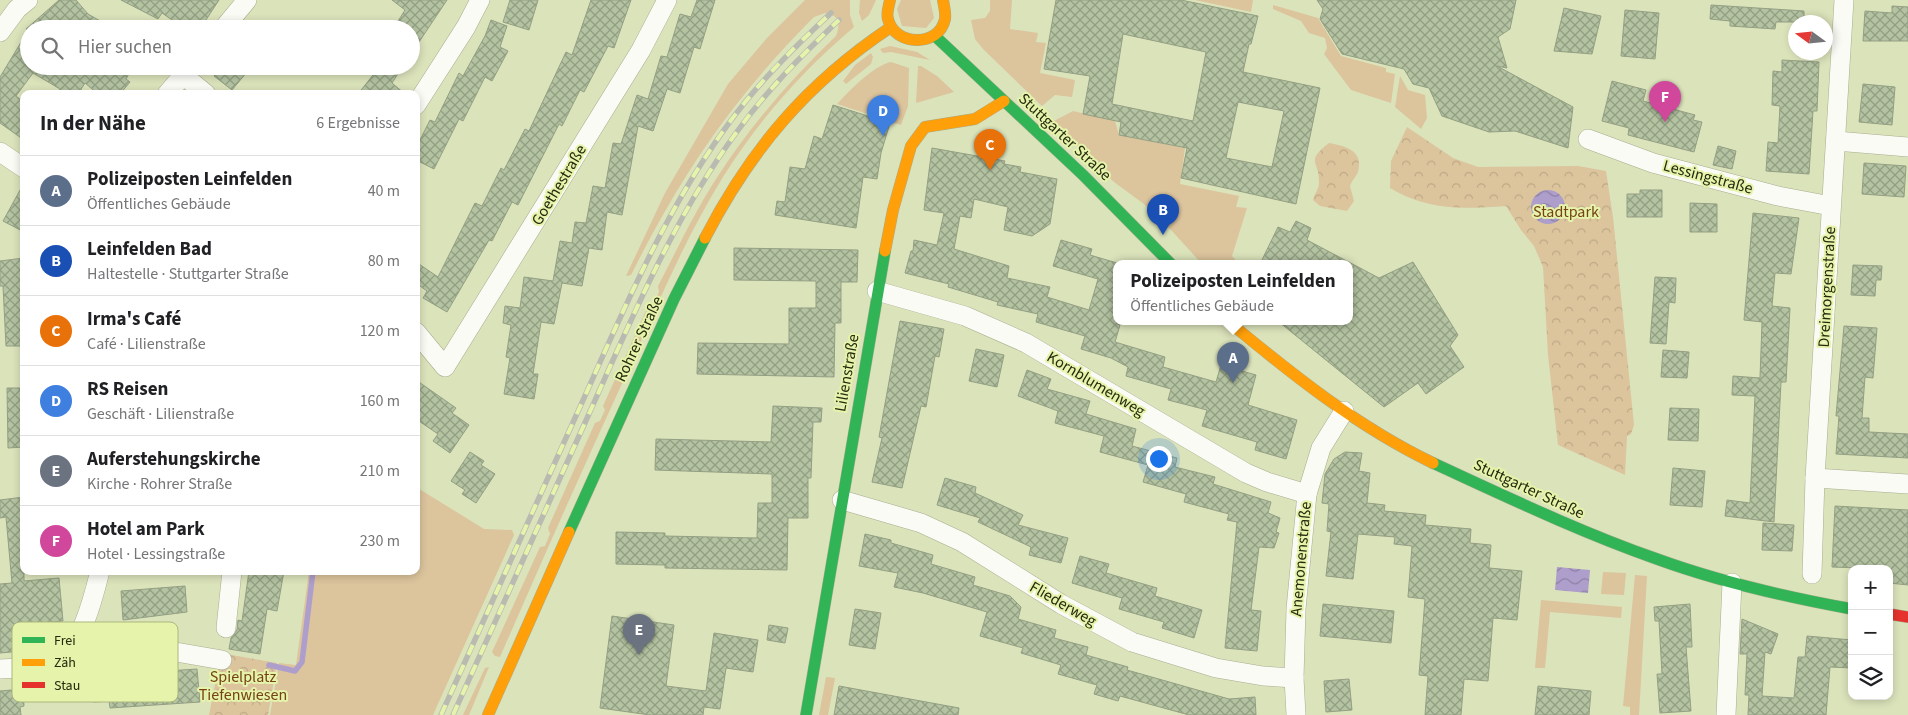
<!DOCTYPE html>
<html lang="de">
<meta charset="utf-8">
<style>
:root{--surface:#fff;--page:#f2f2f2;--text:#202124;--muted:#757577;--line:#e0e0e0;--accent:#d93025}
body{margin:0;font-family:"Source Sans 3",sans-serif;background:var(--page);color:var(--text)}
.controls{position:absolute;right:15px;bottom:15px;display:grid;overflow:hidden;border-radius:10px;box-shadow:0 2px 8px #0003}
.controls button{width:45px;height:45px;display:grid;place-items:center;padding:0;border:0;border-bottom:1px solid var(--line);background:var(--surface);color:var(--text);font:25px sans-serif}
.compass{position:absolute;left:1788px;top:15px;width:45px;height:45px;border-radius:50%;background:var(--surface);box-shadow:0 2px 8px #0003;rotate:285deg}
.you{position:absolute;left:1158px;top:458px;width:18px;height:18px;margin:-12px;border:4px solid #fff;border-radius:50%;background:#1a73e8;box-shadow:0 0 0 8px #1a73e833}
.badge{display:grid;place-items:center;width:32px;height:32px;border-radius:50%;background:var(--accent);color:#fff;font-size:16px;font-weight:700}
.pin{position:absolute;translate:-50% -41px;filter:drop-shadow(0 1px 2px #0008)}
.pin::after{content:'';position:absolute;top:26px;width:18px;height:15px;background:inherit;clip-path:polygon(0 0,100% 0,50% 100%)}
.popup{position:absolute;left:1113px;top:260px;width:240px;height:65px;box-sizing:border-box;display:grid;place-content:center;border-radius:10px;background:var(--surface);filter:drop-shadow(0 1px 4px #0005);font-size:16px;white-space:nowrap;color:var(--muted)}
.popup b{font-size:19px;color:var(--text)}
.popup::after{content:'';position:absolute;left:50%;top:100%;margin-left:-10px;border:10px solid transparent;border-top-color:var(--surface)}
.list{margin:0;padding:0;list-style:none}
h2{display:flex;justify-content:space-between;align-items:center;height:65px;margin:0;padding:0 20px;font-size:21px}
h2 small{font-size:16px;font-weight:400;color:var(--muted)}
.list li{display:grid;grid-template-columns:32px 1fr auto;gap:15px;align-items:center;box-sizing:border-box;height:70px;padding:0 20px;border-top:1px solid var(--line)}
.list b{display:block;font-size:19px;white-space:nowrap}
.list p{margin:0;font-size:16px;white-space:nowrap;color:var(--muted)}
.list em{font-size:16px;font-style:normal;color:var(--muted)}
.icon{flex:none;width:28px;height:28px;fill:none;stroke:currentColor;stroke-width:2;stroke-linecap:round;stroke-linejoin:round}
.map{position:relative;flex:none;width:1908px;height:715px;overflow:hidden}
.search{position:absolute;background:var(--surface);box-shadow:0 2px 8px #0003;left:20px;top:20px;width:400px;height:55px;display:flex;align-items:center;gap:12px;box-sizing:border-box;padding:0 18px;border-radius:28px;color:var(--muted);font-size:19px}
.panel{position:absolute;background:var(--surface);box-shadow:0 2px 8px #0003;left:20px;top:90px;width:400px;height:485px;border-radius:10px}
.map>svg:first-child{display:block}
.green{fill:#dcc49d}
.forest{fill:url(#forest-crowns)}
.water{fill:url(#water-waves)}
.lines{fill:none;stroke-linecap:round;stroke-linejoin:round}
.stream{stroke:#ae9ecc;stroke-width:5.5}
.building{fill:url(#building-cross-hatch);stroke:#949f83;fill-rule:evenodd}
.street-casing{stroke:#a7ad8e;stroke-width:20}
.fast-casing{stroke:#a7ad8e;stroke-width:12}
.slow-casing{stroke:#a7ad8e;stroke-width:12}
.jam-casing{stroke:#a7ad8e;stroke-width:12}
.street{stroke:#fafbf5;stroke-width:19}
.fast{stroke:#30b455;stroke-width:11}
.slow{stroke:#ff9f0a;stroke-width:11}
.jam{stroke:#e5322d;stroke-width:11}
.rail-casing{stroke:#b9bbb1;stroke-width:5.5}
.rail{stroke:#e5f3ab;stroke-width:4;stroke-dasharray:11;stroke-linecap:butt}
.labels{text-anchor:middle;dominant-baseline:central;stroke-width:4;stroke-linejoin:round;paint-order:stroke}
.street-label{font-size:16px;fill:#252a0e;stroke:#e5f3ab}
.park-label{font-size:16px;fill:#764215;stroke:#e5f3ab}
.key{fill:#e5f3ab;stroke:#abb77c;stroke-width:1}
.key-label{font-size:14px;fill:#252a0e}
</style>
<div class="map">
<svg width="1908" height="715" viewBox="0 0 1908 715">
<defs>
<pattern id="forest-crowns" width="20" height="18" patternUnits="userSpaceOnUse" patternTransform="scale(1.25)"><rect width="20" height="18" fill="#dcc49d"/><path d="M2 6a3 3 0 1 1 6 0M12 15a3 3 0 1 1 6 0" fill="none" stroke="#bda986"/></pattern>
<pattern id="water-waves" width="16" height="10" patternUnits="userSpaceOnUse" patternTransform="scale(1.25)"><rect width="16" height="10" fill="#ae9ecc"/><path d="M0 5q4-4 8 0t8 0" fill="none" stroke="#8d81a4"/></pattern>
<pattern id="building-cross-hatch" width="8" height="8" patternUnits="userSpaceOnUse" patternTransform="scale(1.25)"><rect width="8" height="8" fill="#b4c3a2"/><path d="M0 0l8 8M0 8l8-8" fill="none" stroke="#929f82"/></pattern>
</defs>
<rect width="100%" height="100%" fill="#dbe3bb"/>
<g class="green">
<path d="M805 0H850V15L854 27C804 69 758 121 723 177 684 240 655 310 625 377 582 470 541 563 500 657L495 656 492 652 540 547 545 546 550 534 548 528 595 423 600 421 605 410 603 406 649 304 654 303 659 292 658 286C677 250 694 213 716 179 750 126 791 79 836 36 841 23 839 15 825 13L814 17C734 97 682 173 631 275L626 276 665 193 728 84 767 38Z"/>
<path d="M860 0H876L869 15 862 21 859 13Z"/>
<path d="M901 0H930L934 18 926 28 902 26 897 9Z"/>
<path d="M990 0H1012L1010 29 1038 33 1036 42 1046 43 1040 73 1075 80 1072 97 1055 95 1042 106 983 49 975 39 971 20 985 18 990 11Z"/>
<path d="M1195 0H1253L1251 12Z"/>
<path d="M1273 5 1318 18 1341 56 1386 68V72L1395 74 1391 103 1351 90 1324 54 1327 48 1325 38 1309 33 1301 21 1273 9Z"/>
<path d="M890 46 917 52 930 60 891 52 883 53 880 49Z"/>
<path d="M871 53 873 57 871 64 846 84 843 81 855 65Z"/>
<path d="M891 62 909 68 908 106 901 125 837 104C849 91 874 65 891 62Z"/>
<path d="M918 66H921L937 76 954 92 916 103Z"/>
<path d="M1400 76 1408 90 1425 95 1427 118 1421 129 1395 107Z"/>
<path d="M1073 111 1115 121 1119 135 1185 148 1180 184 1239 196 1236 207 1247 208 1232 256 1235 259 1233 264H1202L1172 231 1144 204 1114 182 1052 122Z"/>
<path d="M416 487 484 529 512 530 514 535 433 715H270L279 663 296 665 309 571H416Z"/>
<path d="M1603 572 1626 573 1624 595 1601 594Z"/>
<path d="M1635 575 1647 576 1639 715H1630V707L1623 706Z"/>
<path d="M1541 600 1622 607 1621 618 1550 612 1545 668H1535Z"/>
<path d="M489 667 469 715H463L485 668Z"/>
<path d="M826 677 835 678 828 715H819Z"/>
</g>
<g class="forest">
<path d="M1407 127 1453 158 1478 167 1578 166 1606 171 1613 217 1634 425 1631 434 1627 436 1625 475 1558 445 1548 355 1543 267 1534 246 1521 230 1506 206C1463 209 1429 211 1390 188L1391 161Z"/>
<path d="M1329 143C1345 146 1364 150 1358 172 1356 177 1352 180 1350 186L1354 201 1347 211 1320 206 1313 200C1314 194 1320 188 1319 181 1319 160 1305 162 1329 143Z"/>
<path d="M226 654 277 663 268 715H209L218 669Z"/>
</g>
<g class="water">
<circle cx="1548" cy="207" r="17"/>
<path d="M1557 567 1590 570 1588 593 1555 590Z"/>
</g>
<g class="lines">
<path class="stream" d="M269 665 295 671 302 662 313 571"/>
</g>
<g class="building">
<path d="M59 0H76L88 14 114 29H26Z"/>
<path d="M121 0H219L200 29H185L162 13 158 19Z"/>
<path d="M392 0H447L411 54V29H393L405 10Z"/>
<path d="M510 0H538L529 30 503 22Z"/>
<path d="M591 0H631L614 48 608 46 584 92 580 90 562 126 559 124 518 205 512 202 492 241 489 240 447 312 423 298 427 291 416 283V262L438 277 475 203 482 206 501 168 504 170 525 129 529 131 566 52 572 55Z"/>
<path d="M697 0H715L700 49 694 47 680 93 667 89 653 131 638 126 622 215 607 212 602 250 589 248 582 286 562 283 554 324 541 322 533 374H538L534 399 504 394 510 358 506 357 511 325 503 323 505 306 520 308 524 277 553 281 560 241 572 243 575 222 586 223 593 186 605 188 613 143 621 144 637 95 648 99 661 56 667 57 680 14 691 17Z"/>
<path d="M1056 0H1181L1258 16 1251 44H1249L1243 72 1320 88 1296 204 1181 178 1187 148 1119 135 1121 122 1083 114 1090 76 1044 69ZM1123 34 1206 52 1193 121 1112 104ZM1238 102 1284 111 1272 167 1226 158Z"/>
<path d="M1317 0H1516L1510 29 1498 37 1507 68 1497 66 1573 107 1568 148 1515 131 1489 132 1442 116 1429 88 1413 84 1404 69 1342 54 1320 19 1323 9Z"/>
<path d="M1711 5 1804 11V22H1776L1775 29 1730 26V21L1710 19Z"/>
<path d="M1892 6 1908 7V41H1863L1865 11 1892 13Z"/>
<path d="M1564 8 1601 16 1592 54 1554 51Z"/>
<path d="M1625 10 1659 13 1655 59 1621 56Z"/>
<path d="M491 20 507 26 500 47 508 51 492 81 485 77 463 121 459 119 434 169 416 160V148L430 120 435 122 459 73 463 76 485 36Z"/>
<path d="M29 29V66H133L126 79 130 82 120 94H98L85 83 78 94H58L60 89 33 73 16 96 24 102V140L0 123V77Z"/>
<path d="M1782 60 1819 62 1817 111H1813L1809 174 1766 171 1768 142 1778 143 1780 106 1772 105 1773 71 1782 72Z"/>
<path d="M222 66H252L232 90 214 76Z"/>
<path d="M380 66H403L392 83 405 94H358Z"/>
<path d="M1612 81 1646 90 1643 101 1695 115 1693 120 1702 122 1694 152 1628 135 1629 128 1602 121Z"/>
<path d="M1863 84 1895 87 1892 125 1859 122Z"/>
<path d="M833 105 890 123 881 153 877 179 863 177 856 228 775 215 777 201 785 202 790 167 805 169 814 136 822 139Z"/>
<path d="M1718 146 1736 151 1732 169 1713 165Z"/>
<path d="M932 148 1005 161 1004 164 1021 167 1020 172 1057 179 1050 224 1032 236 1004 230 1008 207 974 199 971 218 960 216 954 249 1009 266 1007 278 1050 287 1047 297 1089 310 1098 279 1053 266 1061 240 1092 249 1090 255 1117 263V324L1120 325 1115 342 1165 357 1163 367 1216 382 1221 365 1256 375 1248 405 1297 420 1286 459 1255 450 1257 442 1202 426 1207 410 1168 400 1171 389 1126 376 1128 367 1111 358 1081 349 1085 336 1036 322 1038 314 997 305 998 302 948 287 949 284 905 273 911 251H913L914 240 937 245 944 213 924 210Z"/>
<path d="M1864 163 1906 166 1904 197 1862 194Z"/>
<path d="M24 183V232L3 221Z"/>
<path d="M1640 190H1662V217H1627V194H1640Z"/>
<path d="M1690 203 1717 204V232H1690Z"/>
<path d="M1753 213 1799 218 1791 274 1775 273 1772 306 1790 308 1786 382H1781L1774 522 1725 516 1727 500 1750 503 1755 396 1732 395 1733 376 1760 378 1762 322 1744 320Z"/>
<path d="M1296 221 1311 228 1307 240 1379 278 1413 262 1458 335 1450 346 1464 367 1426 394 1418 383 1384 407 1279 322H1349V264H1260L1278 227 1290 232Z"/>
<path d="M734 248 858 250 857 282H841V323H835L834 377 697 374 698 343 789 344V308H816V281L734 280Z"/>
<path d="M24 258V346H6L3 286H0V261Z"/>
<path d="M1853 265 1882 266 1881 280H1876L1875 296 1851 295Z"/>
<path d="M1655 277 1676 278 1675 303 1669 302 1666 344 1650 343Z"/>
<path d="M900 321 944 329 939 357 935 356 926 407 921 406 902 488 872 482 882 438 879 437Z"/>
<path d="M1844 326 1877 328 1873 378 1865 377 1862 418H1869V432L1908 434V458L1836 454 1839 416H1836Z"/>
<path d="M976 349 1004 355 997 387 969 381Z"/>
<path d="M1663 350 1689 352 1687 378 1661 377Z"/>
<path d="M1027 370 1051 379 1047 389 1090 401 1086 414 1136 429 1132 446 1177 458 1175 467 1215 477 1213 484 1271 502 1268 513 1280 518 1276 532 1279 533 1274 548 1259 547 1251 610 1261 611 1257 651 1225 648 1237 522 1227 520 1229 514 1184 502 1186 494 1143 482 1148 465 1100 452 1104 436 1055 423 1058 411 1018 396Z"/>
<path d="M416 380 456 408 452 413 469 425 450 453 433 441 438 434 416 419Z"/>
<path d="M7 388H24V447L8 448Z"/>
<path d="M773 406 822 408 821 422H813L811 478H808V518H788L787 570 665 568V565L616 564V532L665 533V536L757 538 758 503H772V474L655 470 656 439 771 442Z"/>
<path d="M1670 408 1699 409 1698 441 1668 440Z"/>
<path d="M470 452 484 461 481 465 495 474 476 503 462 494 465 490 451 481Z"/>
<path d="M1345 452 1362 453 1359 471 1370 473 1367 503 1385 505 1384 511 1426 515 1425 525 1471 529 1470 543 1491 545 1489 568 1522 571 1517 620 1493 618 1488 681 1464 679 1461 715H1425L1428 676 1419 675 1425 599 1408 597 1412 546 1394 544 1395 537 1358 534 1353 579 1326 576 1331 532 1327 531 1329 504 1322 503 1325 474 1334 459Z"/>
<path d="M1673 468 1705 471 1702 507 1670 505Z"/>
<path d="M945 478 976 487 975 493 1023 515 1018 525 1068 538 1061 563 1029 555 1031 547 978 522 980 518 937 505Z"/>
<path d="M24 497V581L59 578 63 621 44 623 46 649 0 653V584L12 583 6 517 0 518V500Z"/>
<path d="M1835 506 1908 510V585L1889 583V569L1832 567Z"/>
<path d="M1763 523 1794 525 1792 551 1762 550Z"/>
<path d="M865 534 891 540V543L933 555 931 564 975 577 973 585 1010 596 1021 607 1018 619 1056 630 1054 638 1088 647 1086 655 1128 667 1127 670 1229 699 1255 697 1256 715H1189L1120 696 1118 701 1094 694 1097 685 1058 674 1061 665 1021 653 1023 648 980 636 987 612 923 593 894 587 898 573 859 566Z"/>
<path d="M1080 556 1109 564 1106 573 1157 588 1155 596 1202 610 1194 638 1162 628 1164 622 1119 609 1122 598 1072 583Z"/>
<path d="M249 571H284L277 611 267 609 260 654 229 649 231 638 237 630 238 620 242 621Z"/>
<path d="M185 586 187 612 123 620 121 591Z"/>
<path d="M1323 604 1394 611 1391 643 1320 636Z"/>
<path d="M1690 604 1692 647H1686L1691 711 1660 713 1657 674H1662L1659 621H1655L1654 607Z"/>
<path d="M855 609 881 613 875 649 849 645Z"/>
<path d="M612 616 674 625 666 686 706 691 714 633 758 640 753 672 726 668 720 709 704 707 703 715H650L600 708Z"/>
<path d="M1742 619 1778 634 1771 654 1765 652 1762 696 1794 698 1798 657H1805L1807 636 1852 640V668L1830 667 1826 715H1748L1749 695H1745L1747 654H1740Z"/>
<path d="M769 625 788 628 785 643 767 640Z"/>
<path d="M197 669 200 702 110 708 109 701 93 702 91 676Z"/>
<path d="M1349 679 1352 710 1326 712 1324 681Z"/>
<path d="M839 686 959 708 958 715H834Z"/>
<path d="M1538 686 1591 691 1589 715H1535Z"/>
<path d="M23 689 24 706 20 707 21 715H0V691Z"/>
</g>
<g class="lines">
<g class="street-casing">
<g id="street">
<path d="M223 29 247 0"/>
<path d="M0 32 17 9 28 0"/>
<path d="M183 75 206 94"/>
<path d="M167 94 191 66"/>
<path d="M416 105 466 27 480 0"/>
<path d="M1588 139 1653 163 1778 196 1831 206"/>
<path d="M1836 141 1908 147"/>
<path d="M0 152 24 168"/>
<path d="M877 291 965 316 1026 343 1246 473 1267 482 1307 494"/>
<path d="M416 332 445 367 641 50 667 0"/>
<path d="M1815 478 1908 484"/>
<path d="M842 500 921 523 962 542 1061 604 1132 642 1216 668 1263 676 1294 678"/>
<path d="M1812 574 1815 478 1844 0"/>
<path d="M226 628 232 571"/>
<path d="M79 633 95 638 222 660"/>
<path d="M0 669C18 668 41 669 57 660 81 649 94 595 100 571"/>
<path d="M1296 715 1294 678 1296 609 1307 494 1321 448 1344 411"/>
<path d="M1726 715 1732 583"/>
</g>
</g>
<g class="fast-casing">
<g id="fast">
<path d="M935 36 1083 175 1171 264"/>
<path d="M1433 463C1507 497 1580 532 1657 559 1720 582 1786 597 1852 609"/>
<path d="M569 532 674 299 705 238"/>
<path d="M806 715 885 251"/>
</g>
</g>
<g class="slow-casing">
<g id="slow">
<path d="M890 0C889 6 886 13 888 19 894 46 939 48 945 19 946 14 944 6 943 0"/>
<path d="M705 238C751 149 807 83 891 27"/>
<path d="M885 251 893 210 911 146 925 127 975 119 1004 101"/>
<path d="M1229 322C1293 375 1358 427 1433 463"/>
<path d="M488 715 569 532"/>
</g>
</g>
<g class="jam-casing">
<path id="jam" d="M1889 614 1908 617"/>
</g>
<use href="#street" class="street"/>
<use href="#fast" class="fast"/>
<use href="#slow" class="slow"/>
<use href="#jam" class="jam"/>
<g class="rail-casing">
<g id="rail">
<path d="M441 715C486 616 530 517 575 418 624 310 670 195 746 101 772 69 801 41 831 13"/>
<path d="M453 715C497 618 540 522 584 425 629 325 671 222 736 133 766 91 802 55 839 20"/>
</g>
</g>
<use href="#rail" class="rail"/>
</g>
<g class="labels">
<g class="street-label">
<text transform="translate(1065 137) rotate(43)">Stuttgarter Straße</text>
<text transform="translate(1708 177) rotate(15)">Lessingstraße</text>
<text transform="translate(559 185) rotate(-59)">Goethestraße</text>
<text transform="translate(1827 287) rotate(-87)">Dreimorgenstraße</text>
<text transform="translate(639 339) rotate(-65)">Rohrer Straße</text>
<text transform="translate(847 373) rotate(-80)">Lilienstraße</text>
<text transform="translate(1096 384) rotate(31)">Kornblumenweg</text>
<text transform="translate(1529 489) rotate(25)">Stuttgarter Straße</text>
<text transform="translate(1301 559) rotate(-85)">Anemonenstraße</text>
<text transform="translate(1063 604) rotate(30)">Fliederweg</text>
</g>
<g class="park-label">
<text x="1566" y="212">Stadtpark</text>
<text x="243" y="677">Spielplatz<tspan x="243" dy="18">Tiefenwiesen</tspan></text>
</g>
</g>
<rect x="12" y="622" width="166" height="80" rx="8" class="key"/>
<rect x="22" y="637" width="23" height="6" fill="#30b455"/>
<rect x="22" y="659" width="23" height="7" fill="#ff9f0a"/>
<rect x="22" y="682" width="23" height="6" fill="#e5322d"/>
<g class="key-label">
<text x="54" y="645">Frei</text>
<text x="54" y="667">Zäh</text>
<text x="54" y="690">Stau</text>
</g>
</svg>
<div class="controls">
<button>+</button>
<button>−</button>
<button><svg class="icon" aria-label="layers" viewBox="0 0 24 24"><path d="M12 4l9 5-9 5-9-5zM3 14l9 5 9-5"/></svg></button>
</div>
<svg class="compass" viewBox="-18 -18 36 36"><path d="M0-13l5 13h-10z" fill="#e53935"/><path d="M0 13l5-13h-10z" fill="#757577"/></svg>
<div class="you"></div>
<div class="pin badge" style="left:1233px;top:383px;background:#5c6f8a">A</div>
<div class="popup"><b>Polizeiposten Leinfelden</b>Öffentliches Gebäude</div>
<div class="pin badge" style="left:1163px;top:235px;background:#1a4fb4">B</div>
<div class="pin badge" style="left:990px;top:170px;background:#e8710a">C</div>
<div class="pin badge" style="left:883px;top:136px;background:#3f7fe0">D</div>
<div class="pin badge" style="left:639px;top:655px;background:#6b7280">E</div>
<div class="pin badge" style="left:1665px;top:122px;background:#d1479c">F</div>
<div class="search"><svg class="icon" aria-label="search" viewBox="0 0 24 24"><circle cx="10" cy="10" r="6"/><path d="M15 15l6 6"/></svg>Hier suchen</div>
<section class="panel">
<h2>In der Nähe<small>6 Ergebnisse</small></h2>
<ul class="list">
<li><span class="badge" style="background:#5c6f8a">A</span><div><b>Polizeiposten Leinfelden</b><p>Öffentliches Gebäude</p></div><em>40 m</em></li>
<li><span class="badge" style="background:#1a4fb4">B</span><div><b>Leinfelden Bad</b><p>Haltestelle · Stuttgarter Straße</p></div><em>80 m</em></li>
<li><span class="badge" style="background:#e8710a">C</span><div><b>Irma's Café</b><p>Café · Lilienstraße</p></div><em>120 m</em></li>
<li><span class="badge" style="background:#3f7fe0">D</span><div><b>RS Reisen</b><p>Geschäft · Lilienstraße</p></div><em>160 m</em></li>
<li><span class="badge" style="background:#6b7280">E</span><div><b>Auferstehungskirche</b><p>Kirche · Rohrer Straße</p></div><em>210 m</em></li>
<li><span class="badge" style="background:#d1479c">F</span><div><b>Hotel am Park</b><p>Hotel · Lessingstraße</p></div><em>230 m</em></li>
</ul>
</section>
</div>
